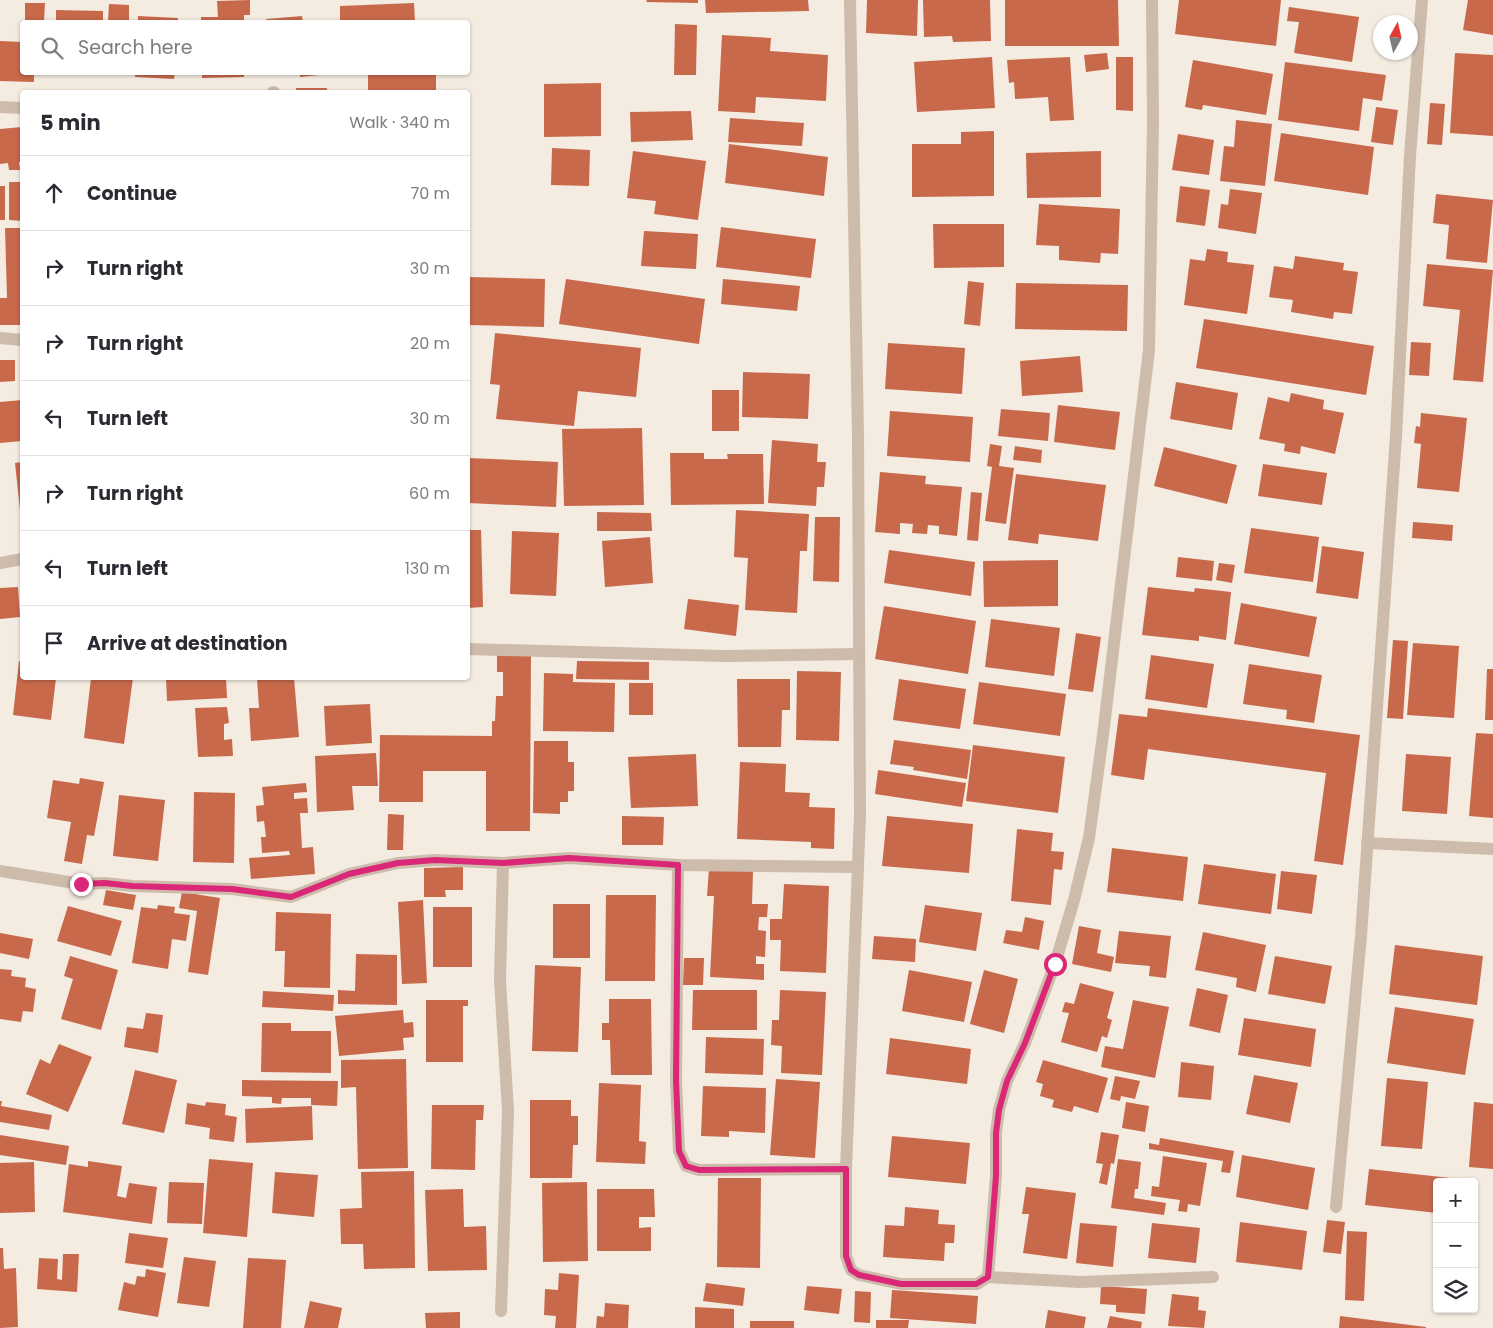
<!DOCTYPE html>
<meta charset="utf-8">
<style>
:root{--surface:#fff;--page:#f2f2f3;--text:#2b2b33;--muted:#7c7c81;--line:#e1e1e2}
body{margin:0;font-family:Poppins,sans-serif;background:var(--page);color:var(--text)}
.controls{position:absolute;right:15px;bottom:15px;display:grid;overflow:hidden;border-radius:5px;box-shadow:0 1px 4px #0004}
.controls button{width:45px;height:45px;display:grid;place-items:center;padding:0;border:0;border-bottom:1px solid var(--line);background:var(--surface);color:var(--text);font:25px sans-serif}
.compass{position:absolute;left:1373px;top:15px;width:45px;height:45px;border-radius:50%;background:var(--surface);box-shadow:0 1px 4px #0004;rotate:8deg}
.stop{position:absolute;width:15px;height:15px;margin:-11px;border:4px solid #db2777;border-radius:50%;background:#fff}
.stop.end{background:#db2777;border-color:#fff;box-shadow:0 1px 5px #0008}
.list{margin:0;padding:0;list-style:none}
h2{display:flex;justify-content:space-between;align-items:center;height:65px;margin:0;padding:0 20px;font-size:21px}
h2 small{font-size:16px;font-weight:400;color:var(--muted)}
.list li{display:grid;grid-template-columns:32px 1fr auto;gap:15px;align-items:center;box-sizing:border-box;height:75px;padding:0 20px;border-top:1px solid var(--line)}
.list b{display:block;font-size:19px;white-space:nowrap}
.list em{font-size:16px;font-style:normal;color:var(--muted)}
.icon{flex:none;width:28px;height:28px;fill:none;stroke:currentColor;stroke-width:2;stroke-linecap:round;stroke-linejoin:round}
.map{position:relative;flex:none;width:1493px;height:1328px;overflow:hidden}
.search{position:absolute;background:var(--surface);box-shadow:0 1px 4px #0004;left:20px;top:20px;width:450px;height:55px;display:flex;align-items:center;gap:12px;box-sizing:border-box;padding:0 18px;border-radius:5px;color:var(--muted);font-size:19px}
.panel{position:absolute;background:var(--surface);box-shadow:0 1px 4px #0004;left:20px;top:90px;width:450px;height:590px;border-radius:5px}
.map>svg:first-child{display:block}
.building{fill:#c8694b}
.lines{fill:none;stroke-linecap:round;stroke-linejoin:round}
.street{stroke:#cdbbac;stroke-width:12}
.route{stroke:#db2777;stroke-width:6}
</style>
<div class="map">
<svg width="1493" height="1328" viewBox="0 0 1493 1328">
<rect width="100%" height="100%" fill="#f4ebe1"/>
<g class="building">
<path d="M250 0V15H244V22H201V17H218L217 1Z"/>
<path d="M647 0H698V3L646 2Z"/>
<path d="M705 0H808L809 11 706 13Z"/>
<path d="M867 0H918L917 36 866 33Z"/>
<path d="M923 0H990L991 41 953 42 952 36 924 37Z"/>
<path d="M1005 0H1118L1119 46H1005Z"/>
<path d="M1179 0H1281L1276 46 1175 34Z"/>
<path d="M1468 0H1493V35L1463 30Z"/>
<path d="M25 3H45L44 22H25Z"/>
<path d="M414 3 415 22H340V6Z"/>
<path d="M109 4 129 5V22H108Z"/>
<path d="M1289 7 1359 17 1352 62 1294 53 1299 22 1287 21Z"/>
<path d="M56 10 103 11V22H56Z"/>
<path d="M138 16 178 18V22H138Z"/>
<path d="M302 16 303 22H267L266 19Z"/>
<path d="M675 24 697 25 696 75H674Z"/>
<path d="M722 35 771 38 770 51 828 55 826 101 756 97 755 113 718 111Z"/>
<path d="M0 41 22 42V72H34V82L0 81Z"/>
<path d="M1107 53 1109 69 1086 72 1084 55Z"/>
<path d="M1455 53 1493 55V136L1450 133Z"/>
<path d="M992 57 995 108 917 112 914 62Z"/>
<path d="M1070 57 1074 120 1050 121 1048 97 1015 99 1014 82 1009 83 1007 60Z"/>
<path d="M1116 57H1133V111L1116 110Z"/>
<path d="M1193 60 1273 74 1266 115 1203 105 1202 110 1185 107Z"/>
<path d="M1285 62 1386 75 1382 101 1363 98 1359 131 1278 120Z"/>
<path d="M135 72H175L174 79 135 77Z"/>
<path d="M202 72H244V77L202 78Z"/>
<path d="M300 72H319V75L300 77Z"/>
<rect x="368" y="72" width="68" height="20"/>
<path d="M601 83V136L544 137V84Z"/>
<rect x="296" y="88" width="31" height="4"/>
<path d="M1430 103 1445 104 1442 145 1427 144Z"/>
<path d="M1376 107 1398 110 1393 145 1371 142Z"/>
<path d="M691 111 693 140 631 142 630 112Z"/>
<path d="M730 118 804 123 802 146 728 142Z"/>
<path d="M1236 120 1272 124 1265 186 1220 181 1224 146 1234 147Z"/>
<path d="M22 127V162H19L20 170H9L8 163 0 164V129Z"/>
<path d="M994 131V196L912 197V144H961V132Z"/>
<path d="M1281 133 1374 147 1368 195 1274 181Z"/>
<path d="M1178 134 1214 140 1209 175 1172 170Z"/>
<path d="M729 144 828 157 824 196 725 183Z"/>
<path d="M552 148 590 150 589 186 551 185Z"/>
<path d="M633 151 706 161 698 220 654 214 656 201 627 198Z"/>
<path d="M1101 151V197L1027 198 1026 153Z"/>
<path d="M9 182H22V221L9 220Z"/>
<rect x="0" y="186" width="5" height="34"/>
<path d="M1180 186 1210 190 1205 226 1176 222Z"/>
<path d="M1230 189 1262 193 1256 234 1218 228 1221 204 1228 205Z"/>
<path d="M1436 194 1493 200 1487 263 1446 259 1449 225 1433 223Z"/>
<path d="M1039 204 1120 209 1118 254 1101 253 1100 263 1059 260V246L1036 245Z"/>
<path d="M933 224H1004V267L934 268Z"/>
<path d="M721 227 816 239 811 278 716 267Z"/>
<path d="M5 228H22V325H0V298H7Z"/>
<path d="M644 231 698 234 696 269 641 266Z"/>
<path d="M1207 249 1228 252 1227 262 1254 265 1247 314 1184 305 1190 259 1205 261Z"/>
<path d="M1295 256 1344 263 1343 270 1358 272 1352 314 1334 312 1333 319 1291 312 1293 300 1269 297 1274 266 1293 269Z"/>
<path d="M1427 264 1493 270 1483 382 1453 380 1460 310 1423 306Z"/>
<path d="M468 277 545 279 544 327 468 325Z"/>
<path d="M566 279 705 299 699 344 559 324Z"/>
<path d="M723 279 800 286 797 311 721 304Z"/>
<path d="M968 281 984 283 980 326 964 324Z"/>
<path d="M1016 283 1128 285 1127 331 1015 329Z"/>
<path d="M1204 319 1374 346 1366 395 1196 368Z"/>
<path d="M495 333 641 348 636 397 578 391 574 426 496 419 500 385 490 384Z"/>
<path d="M1411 342 1431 343 1429 376 1409 375Z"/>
<path d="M888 343 965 348 962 394 885 389Z"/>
<path d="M1080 356 1083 392 1022 396 1020 361Z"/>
<path d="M0 360H15V381L0 382Z"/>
<path d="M743 372 810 374 808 419 742 417Z"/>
<path d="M1176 382 1238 393 1232 430 1170 419Z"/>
<rect x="712" y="390" width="27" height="41"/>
<path d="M1291 393 1324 400 1323 409 1344 413 1335 454 1301 446 1300 454 1284 451 1285 444 1259 439 1268 397 1289 402Z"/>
<path d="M22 400V441L0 443V402Z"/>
<path d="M1058 405 1120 412 1115 450 1054 442Z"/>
<path d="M1001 409 1050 413 1048 441 998 436Z"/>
<path d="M890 411 973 417 970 462 887 456Z"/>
<path d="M1421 413 1467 418 1459 492 1417 488 1421 444 1414 443 1416 426 1420 427Z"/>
<path d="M642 428 644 505 564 506 562 429Z"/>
<path d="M772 440 818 444 817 462H826L824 487H817L816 506 768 503Z"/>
<path d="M990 444 1002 446 999 466 1014 468 1006 524 985 521 992 467 987 466Z"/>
<path d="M1015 446 1042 450 1041 463 1013 460Z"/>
<path d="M1164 447 1237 465 1227 504 1154 486Z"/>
<path d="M670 453H704V459H728L727 454H763L764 504 671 505Z"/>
<path d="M468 458 558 462 556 507 468 503Z"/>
<path d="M22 462V519H21L15 463Z"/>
<path d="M1263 464 1327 473 1322 505 1258 496Z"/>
<path d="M880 472 926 476 925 484 962 487 957 536 939 534V526L928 525 927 534 912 533 913 524 900 523V534L875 532Z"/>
<path d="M1016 474 1106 485 1098 541 1039 534 1038 544 1008 540Z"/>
<path d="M971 492 982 493 978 541 967 540Z"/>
<path d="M736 510 809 514 807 551H800L797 613 745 610 748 558 734 557Z"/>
<path d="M597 512 651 513 652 531H597Z"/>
<path d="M815 517H840L839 582 813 581Z"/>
<path d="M1413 522 1453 525 1452 541 1412 538Z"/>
<path d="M1251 528 1319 537 1313 582 1244 573Z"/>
<path d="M468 530H481L483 607 468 608Z"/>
<path d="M512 531 559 533 556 596 510 594Z"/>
<path d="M650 537 653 583 605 587 602 541Z"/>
<path d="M1322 546 1364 552 1358 599 1316 593Z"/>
<path d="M889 550 975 562 971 596 884 583Z"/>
<path d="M1178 557 1214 561 1212 581 1176 577Z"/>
<path d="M1058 560V606L984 607 983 561Z"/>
<path d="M1219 563 1235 565 1232 583 1216 580Z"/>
<path d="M18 587 20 617 0 619V588Z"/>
<path d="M1148 587 1194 592 1195 588 1231 592 1226 640 1199 636V641L1142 635Z"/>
<path d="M688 599 739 605 736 636 684 629Z"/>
<path d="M1241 603 1317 617 1309 657 1234 644Z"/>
<path d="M884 606 976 621 968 674 875 659Z"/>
<path d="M991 619 1060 628 1054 676 985 667Z"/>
<path d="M1076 633 1101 637 1093 692 1068 689Z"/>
<path d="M1393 640 1408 641 1403 719 1387 718Z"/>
<path d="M1413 643 1459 646 1454 718 1407 715Z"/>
<path d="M497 651H531L530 831H486V771H423V802H379L380 735 492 736V721H495L496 696H503V672H497Z"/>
<path d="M1151 655 1214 664 1207 708 1145 699Z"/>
<path d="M19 661 22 662V678H56L51 720 13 715Z"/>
<path d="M577 661 649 662V680L576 679Z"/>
<path d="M1249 664 1322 675 1314 723 1286 719 1287 710 1243 704Z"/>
<path d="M1487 669H1493V720H1485Z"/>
<path d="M797 671 841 672 839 741 796 740Z"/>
<path d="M544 673 573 674V682L615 683 614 732 543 731Z"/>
<path d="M91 678H133L124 744 84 738Z"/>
<path d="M166 678H226L227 698 167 701Z"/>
<path d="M257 678H294L299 737 251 741 249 708H259Z"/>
<path d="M737 679H790V710H782L781 747H738Z"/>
<path d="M899 679 966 689 960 729 893 720Z"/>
<path d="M979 682 1066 694 1060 736 973 724Z"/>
<rect x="629" y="683" width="24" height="32"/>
<path d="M370 704 372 743 326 746 324 706Z"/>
<path d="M227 707 229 723 224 724V740L232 739 233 756 198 757 195 708Z"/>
<path d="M1148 708 1360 735 1343 865 1314 861 1326 773 1148 749 1144 780 1111 775 1119 714 1147 717Z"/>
<path d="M1476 733 1493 734V818L1469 816Z"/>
<path d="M894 740 971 750 967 779 913 770 914 767 890 764Z"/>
<path d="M534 741H568V762H574V791H568V802H560V814L533 813Z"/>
<path d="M973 745 1065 757 1058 813 966 801Z"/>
<path d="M376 753 378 786H352L354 810 317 812 315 756Z"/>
<path d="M696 754 698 806 631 808 628 757Z"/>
<path d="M1406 754 1451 757 1447 814 1402 811Z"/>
<path d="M740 762 786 764 785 792 810 793 809 807 835 808 834 849 811 848V842L737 839Z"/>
<path d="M878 770 966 783 962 807 875 794Z"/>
<path d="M80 778 104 782 94 836 87 835 82 864 64 861 71 822 47 818 53 780 79 784Z"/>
<path d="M306 783 307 792 294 793V799L307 798 308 813H300L302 848 313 847 315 874 251 879 249 858 290 855 289 851 262 853 261 837H266L264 821 257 822 256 806 264 805 262 787Z"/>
<path d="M194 792 235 793 234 863 193 862Z"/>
<path d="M119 795 165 800 158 861 113 856Z"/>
<path d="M388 814 404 815 403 850H387Z"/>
<path d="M622 816 664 817 663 845H622Z"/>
<path d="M887 816 973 824 969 873 882 866Z"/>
<path d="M1017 829 1053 833 1051 851 1064 852 1062 870 1054 869 1051 905 1011 901Z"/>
<path d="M1112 848 1188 857 1183 901 1107 892Z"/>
<path d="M1204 864 1276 874 1271 914 1198 904Z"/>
<path d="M463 867V890H445L446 897H424V868Z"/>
<path d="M709 868 753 871 752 904H768L767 917H759L758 930 766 931 765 957 756 956V964H764V980L710 977 714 896H707Z"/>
<path d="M1281 871 1317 875 1312 914 1277 909Z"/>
<path d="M784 884 829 886 826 973 780 971 781 940H770V919H782Z"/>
<path d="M106 890 136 895 133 910 103 905Z"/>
<path d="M182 892 220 898 208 975 188 972 197 911 179 908Z"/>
<path d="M606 895H656L655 981H605Z"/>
<path d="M423 900 427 983 402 984 398 902Z"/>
<rect x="553" y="904" width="37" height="54"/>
<path d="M158 905 175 907 174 913 190 915 186 941 172 939 168 969 132 963 141 907 157 909Z"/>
<path d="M925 905 982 913 976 951 919 942Z"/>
<path d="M68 906 122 921 111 956 57 941Z"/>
<rect x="433" y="907" width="39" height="60"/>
<path d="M276 912 331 914 330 988 284 987 285 951H275Z"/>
<path d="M1025 917 1044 921 1039 950 1003 943 1006 930 1022 932Z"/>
<path d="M1079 926 1101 930 1097 953 1114 957 1111 972 1072 964Z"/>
<path d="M1119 931 1171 936 1166 978 1149 976 1150 966 1115 963Z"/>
<path d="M1203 932 1266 945 1256 992 1236 987 1237 978 1195 970Z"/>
<path d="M0 933 33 939 29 959 0 953Z"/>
<path d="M874 936 916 939 915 962 872 959Z"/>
<path d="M1395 945 1483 956 1477 1005 1389 994Z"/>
<path d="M356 954 397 955V1005L338 1004V990L355 991Z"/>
<path d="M70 956 118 970 101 1030 61 1019 73 979 64 976Z"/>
<path d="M1275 956 1332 966 1325 1004 1268 994Z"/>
<path d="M684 958H704L703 985H683Z"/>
<path d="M535 965 581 967 578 1052 532 1051Z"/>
<path d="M0 969 12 970 11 976 26 978 25 987 36 989 33 1012 23 1011 21 1022 0 1019Z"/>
<path d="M909 970 972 982 964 1022 902 1011Z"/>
<path d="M984 970 1018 979 1004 1033 970 1024Z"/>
<path d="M1080 983 1114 992 1107 1018 1112 1020 1107 1038 1102 1036 1097 1052 1061 1042 1069 1013 1062 1012 1065 1002 1074 1004Z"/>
<path d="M1197 988 1228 995 1220 1033 1189 1026Z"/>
<path d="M693 990H757V1030H692Z"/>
<path d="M780 990 826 992 822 1075 781 1073 782 1046 771 1045 772 1020H779Z"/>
<path d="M263 991 334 995 333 1011 262 1007Z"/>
<path d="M609 999H651L652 1075H611L610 1040H602V1023H609Z"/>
<path d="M426 1000H468V1006H463V1062H426Z"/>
<path d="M1133 1000 1169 1007 1155 1078 1101 1067 1105 1046 1123 1049Z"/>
<path d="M1395 1007 1474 1019 1465 1075 1387 1063Z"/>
<path d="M403 1010 404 1023 413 1022 414 1037 403 1038 404 1050 339 1056 335 1016Z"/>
<path d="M146 1013 163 1015 158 1053 124 1047 127 1027 143 1029Z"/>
<path d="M1244 1018 1316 1029 1311 1067 1238 1055Z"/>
<path d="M262 1023H291V1031H331V1073L261 1072Z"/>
<path d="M706 1037 764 1039 763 1075 705 1073Z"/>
<path d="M890 1038 971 1049 967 1084 886 1074Z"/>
<path d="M59 1044 92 1057 68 1112 26 1094 40 1059 50 1064Z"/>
<path d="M406 1059 408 1168 358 1169 356 1087 341 1088V1060Z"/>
<path d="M1043 1060 1108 1078 1098 1113 1074 1106 1072 1112 1052 1107 1054 1100 1040 1096 1043 1084 1036 1082Z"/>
<path d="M1181 1062 1214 1066 1211 1100 1178 1097Z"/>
<path d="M135 1070 177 1080 164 1133 122 1124Z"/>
<path d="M1254 1075 1298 1083 1290 1123 1246 1114Z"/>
<path d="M1115 1076 1140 1081 1135 1099 1121 1096 1120 1101 1110 1099Z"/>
<path d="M1387 1078 1428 1082 1422 1149 1381 1146Z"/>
<path d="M776 1079 820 1082 815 1158 770 1155Z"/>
<path d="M242 1080 338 1081 337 1106 311 1105V1098H282L281 1104 272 1103V1097L242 1096Z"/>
<path d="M599 1083 641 1085 639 1141 646 1142 645 1164 596 1162Z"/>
<path d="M703 1086 766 1088 765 1133 729 1131V1137L701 1136Z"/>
<path d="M530 1100H571V1116H578V1145H573L572 1178H530Z"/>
<path d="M0 1101H2L1 1106 52 1115 49 1130 0 1122Z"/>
<path d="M206 1102 226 1104 225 1115 237 1117 234 1142 209 1139 210 1128 185 1124 187 1103 205 1106Z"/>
<path d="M1126 1102 1149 1106 1145 1132 1122 1128Z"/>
<path d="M1474 1102 1493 1104V1169L1469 1167Z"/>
<path d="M432 1105H484L483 1120H476L475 1170 431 1169Z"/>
<path d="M312 1106 313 1140 246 1143 245 1109Z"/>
<path d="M1101 1132 1119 1135 1114 1164 1111 1163 1107 1185 1099 1183 1103 1164 1096 1163Z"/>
<path d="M0 1135 69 1146 66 1165 0 1155Z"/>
<path d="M892 1136 970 1143 966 1184 888 1177Z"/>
<path d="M1160 1138 1234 1151 1230 1173 1221 1172 1223 1161 1149 1149V1143L1159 1145Z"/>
<path d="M1242 1155 1315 1168 1308 1210 1236 1197Z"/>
<path d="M1163 1156 1207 1163 1200 1206 1188 1204 1187 1212 1178 1211 1180 1200 1151 1196 1152 1186 1159 1187Z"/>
<path d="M209 1159 253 1163 247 1237 203 1233Z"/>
<path d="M1118 1159 1141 1162 1138 1189H1135L1134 1198 1166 1203 1164 1215 1111 1208Z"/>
<path d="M88 1161 122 1166 117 1196 126 1198 129 1183 157 1187 152 1224 63 1212 69 1164 88 1167Z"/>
<path d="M34 1162 35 1212 0 1213V1163Z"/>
<path d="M1369 1169 1459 1179 1458 1182H1437V1213L1365 1205Z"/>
<path d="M414 1171 415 1268 364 1269 363 1244H341L340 1209 362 1208 361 1172Z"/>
<path d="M275 1172 318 1175 314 1217 272 1213Z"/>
<path d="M718 1178H761L760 1268 717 1267Z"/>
<path d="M169 1182 204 1183 202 1224 167 1223Z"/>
<path d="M587 1182 588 1261 543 1262 542 1183Z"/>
<path d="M1026 1187 1076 1193 1067 1259 1023 1253 1029 1214H1022Z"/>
<path d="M463 1189 464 1227 486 1226 487 1270 428 1271 425 1190Z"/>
<path d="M597 1189H654L655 1217H639V1228L651 1227V1251H597Z"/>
<path d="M905 1207 939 1210 938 1224 955 1225 954 1243H945L944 1261 883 1257 885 1225 904 1226Z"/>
<path d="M1327 1220 1345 1222 1341 1254 1323 1252Z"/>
<path d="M1240 1222 1307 1231 1302 1270 1236 1262Z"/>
<path d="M1080 1223 1117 1226 1113 1267 1076 1263Z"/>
<path d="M1152 1223 1200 1228 1196 1263 1148 1258Z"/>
<path d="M1347 1231 1367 1232 1364 1301 1345 1300Z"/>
<path d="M129 1233 168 1238 163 1268 125 1263Z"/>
<path d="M0 1248H3L4 1269 16 1268 18 1327 0 1328Z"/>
<path d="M63 1254H79L77 1292 37 1289 39 1258 58 1259 57 1279 62 1280Z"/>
<path d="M184 1257 216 1261 209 1307 177 1303Z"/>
<path d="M248 1258 286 1260 281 1328H243Z"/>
<path d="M146 1269 166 1273 158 1317 118 1310 124 1282 135 1285 137 1276 145 1277Z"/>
<path d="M559 1273 579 1275 576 1328H555L556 1316 544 1315 545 1289 558 1290Z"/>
<path d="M706 1283 745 1288 743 1306 703 1301Z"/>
<path d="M807 1286 842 1289 839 1314 804 1310Z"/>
<path d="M1101 1286 1147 1289 1145 1314 1116 1312V1305L1100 1304Z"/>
<path d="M892 1290 978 1296 976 1324 890 1318Z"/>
<path d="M855 1291 871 1292 870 1323 854 1322Z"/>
<path d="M1172 1294 1199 1297 1198 1310 1206 1311 1204 1328 1168 1326Z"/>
<path d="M310 1301 342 1308 338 1328H304Z"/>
<path d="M605 1303 629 1305 628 1328H596L597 1316 604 1317Z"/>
<path d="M695 1307 734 1309V1328H695Z"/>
<path d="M1048 1310 1086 1317 1084 1328H1045Z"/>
<path d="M460 1312V1328H426L425 1313Z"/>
<path d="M1110 1316 1142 1322 1141 1328H1107Z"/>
<path d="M1340 1316 1426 1327V1328H1339Z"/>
<path d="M876 1320H909L908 1328H876Z"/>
<rect x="750" y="1321" width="44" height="7"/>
</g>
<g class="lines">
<g class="street">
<path d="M850 0 858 435 860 815 846 1169V1256L851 1270 859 1275 901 1284H977L988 1277 1080 1282 1213 1277"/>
<path d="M273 92H274"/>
<path d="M0 107 22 108"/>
<path d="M0 338 22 340"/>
<path d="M0 563 22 559"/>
<path d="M468 649 724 656 859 654"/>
<path d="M1367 843 1493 849"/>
<path d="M678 865 676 1081 679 1151 686 1166 699 1170 846 1169"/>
<path d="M0 871 81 884 105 883 132 886 232 889 291 897 349 874 398 863 435 860 503 863 569 858 678 865 858 867"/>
<path d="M1336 1207 1361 936 1396 436 1410 156 1422 0"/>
<path d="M988 1277 996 1176V1133L999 1110 1007 1081 1025 1043 1055 964 1074 900 1089 838 1103 735 1149 350 1153 122 1152 0"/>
<path d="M501 1311 508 1111 500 980 503 863"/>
</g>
</g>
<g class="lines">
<path class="route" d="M81 884 105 883 132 886 232 889 291 897 349 874 398 863 435 860 503 863 569 858 678 865 676 1081 679 1151 686 1166 699 1170 846 1169V1256L851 1270 859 1275 901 1284H976L988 1277 996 1176V1133L999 1110 1007 1081 1025 1043 1055 964"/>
</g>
</svg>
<div class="controls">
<button>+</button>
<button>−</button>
<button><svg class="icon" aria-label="layers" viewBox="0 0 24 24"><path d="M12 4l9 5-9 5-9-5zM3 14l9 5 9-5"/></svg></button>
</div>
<svg class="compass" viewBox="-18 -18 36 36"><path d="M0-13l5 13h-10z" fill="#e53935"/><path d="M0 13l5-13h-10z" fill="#7c7c81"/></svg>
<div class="stop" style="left:1055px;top:964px"></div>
<div class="stop end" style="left:81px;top:884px"></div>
<div class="search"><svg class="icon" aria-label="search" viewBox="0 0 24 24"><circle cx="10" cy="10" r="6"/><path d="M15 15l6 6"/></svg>Search here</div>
<section class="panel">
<h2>5 min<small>Walk · 340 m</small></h2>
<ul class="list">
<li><svg class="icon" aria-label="ahead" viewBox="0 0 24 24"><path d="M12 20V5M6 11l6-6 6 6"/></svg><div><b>Continue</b></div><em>70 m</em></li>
<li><svg class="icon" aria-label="right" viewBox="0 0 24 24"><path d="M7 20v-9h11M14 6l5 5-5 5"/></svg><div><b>Turn right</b></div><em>30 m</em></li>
<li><svg class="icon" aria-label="right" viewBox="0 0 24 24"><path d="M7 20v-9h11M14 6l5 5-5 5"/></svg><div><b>Turn right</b></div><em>20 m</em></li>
<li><svg class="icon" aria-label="left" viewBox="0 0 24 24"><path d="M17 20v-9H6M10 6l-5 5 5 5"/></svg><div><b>Turn left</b></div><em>30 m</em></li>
<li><svg class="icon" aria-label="right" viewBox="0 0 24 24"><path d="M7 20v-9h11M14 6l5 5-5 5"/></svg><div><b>Turn right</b></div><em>60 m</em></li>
<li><svg class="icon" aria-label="left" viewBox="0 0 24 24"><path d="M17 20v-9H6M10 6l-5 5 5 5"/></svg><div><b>Turn left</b></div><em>130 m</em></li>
<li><svg class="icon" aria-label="arrive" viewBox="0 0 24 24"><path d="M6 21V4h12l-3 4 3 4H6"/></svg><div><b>Arrive at destination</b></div></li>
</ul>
</section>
</div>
